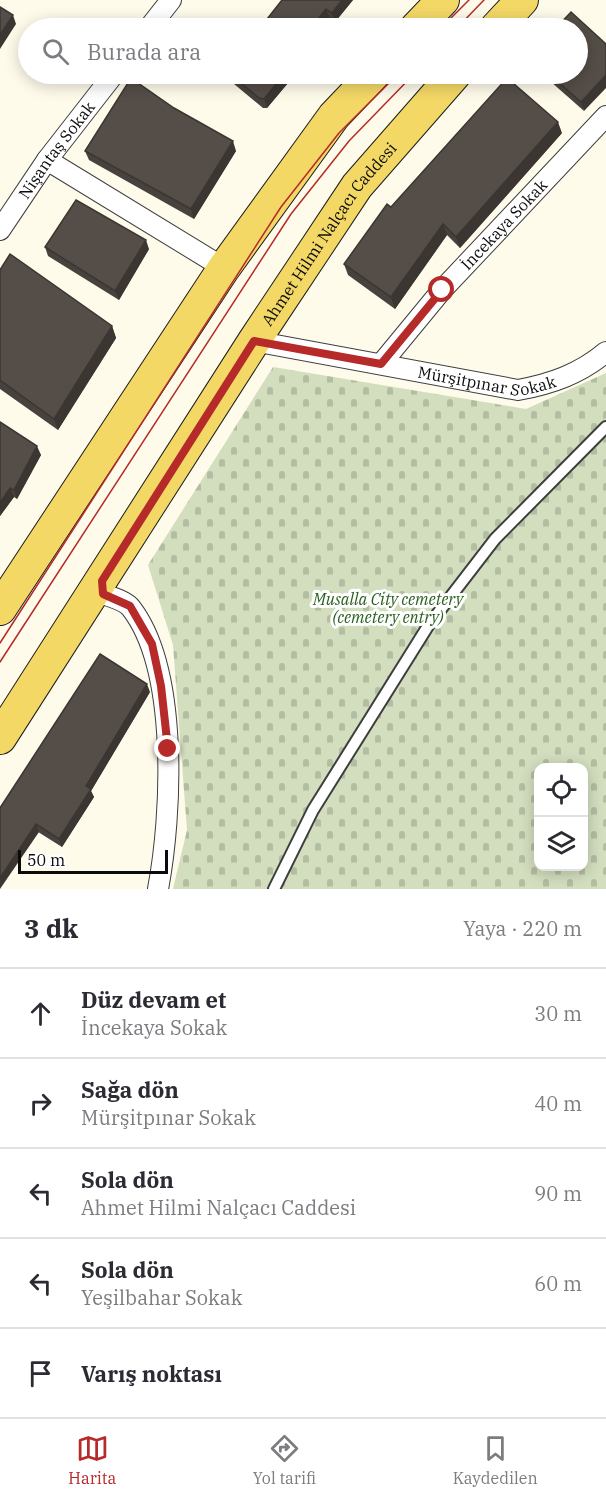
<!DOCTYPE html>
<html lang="tr">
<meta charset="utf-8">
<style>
:root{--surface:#fff;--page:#f2f2f3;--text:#2b2b33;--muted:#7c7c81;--line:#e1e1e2;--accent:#b62a29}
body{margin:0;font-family:"IBM Plex Serif",serif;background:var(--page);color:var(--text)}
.controls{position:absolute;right:18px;bottom:18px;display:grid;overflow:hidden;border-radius:12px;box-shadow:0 3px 15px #0003}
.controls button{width:54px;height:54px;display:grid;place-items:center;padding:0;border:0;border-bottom:2px solid var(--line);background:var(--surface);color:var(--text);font:30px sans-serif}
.scale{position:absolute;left:18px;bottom:15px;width:150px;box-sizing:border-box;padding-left:6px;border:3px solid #0b0b0b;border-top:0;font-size:16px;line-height:21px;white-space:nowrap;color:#0b0b0b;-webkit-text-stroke:4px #fff;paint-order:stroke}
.stop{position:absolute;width:18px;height:18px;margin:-14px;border:4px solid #b62a29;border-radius:50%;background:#fff}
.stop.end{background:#b62a29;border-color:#fff;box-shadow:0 2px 6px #0008}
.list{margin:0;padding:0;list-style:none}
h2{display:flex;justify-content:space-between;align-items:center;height:78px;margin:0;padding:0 24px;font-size:26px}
h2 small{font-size:20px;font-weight:400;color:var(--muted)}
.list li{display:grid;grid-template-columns:39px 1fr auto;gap:18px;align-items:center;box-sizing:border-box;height:90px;padding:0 24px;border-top:2px solid var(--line)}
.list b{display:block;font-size:22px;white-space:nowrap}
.list p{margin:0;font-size:20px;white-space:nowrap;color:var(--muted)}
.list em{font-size:20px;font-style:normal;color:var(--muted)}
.icon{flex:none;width:33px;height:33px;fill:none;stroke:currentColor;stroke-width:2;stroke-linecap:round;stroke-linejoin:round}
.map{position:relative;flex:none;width:606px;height:889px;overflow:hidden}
.search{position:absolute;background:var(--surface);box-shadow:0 3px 15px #0003;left:18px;right:18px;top:18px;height:66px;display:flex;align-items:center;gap:15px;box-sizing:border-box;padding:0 21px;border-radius:33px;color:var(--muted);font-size:22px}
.sheet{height:528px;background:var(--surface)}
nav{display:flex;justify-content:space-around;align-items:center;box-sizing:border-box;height:84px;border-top:2px solid var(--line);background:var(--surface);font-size:16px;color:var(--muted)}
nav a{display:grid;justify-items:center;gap:3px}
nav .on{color:var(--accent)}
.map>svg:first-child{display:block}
.cemetery{fill:url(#cemetery-stones);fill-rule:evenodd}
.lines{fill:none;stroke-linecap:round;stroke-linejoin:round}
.lane-casing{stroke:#3e3e3e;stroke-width:14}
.street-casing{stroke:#3e3e3e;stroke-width:22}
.primary-casing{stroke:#1c1c1c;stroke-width:34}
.lane{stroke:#fff;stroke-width:10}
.street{stroke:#fff;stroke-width:20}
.primary{stroke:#f3d866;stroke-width:32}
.tram{stroke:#b62a29;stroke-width:1.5}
.wall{fill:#48423e}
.shaded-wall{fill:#3b3632}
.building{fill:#544d48;stroke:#3b3632;stroke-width:1.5}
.route{stroke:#b62a29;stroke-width:8}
.labels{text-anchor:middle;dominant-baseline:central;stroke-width:6;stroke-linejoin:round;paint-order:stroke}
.street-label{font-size:16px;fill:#0b0b0b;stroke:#fff}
.park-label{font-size:16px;font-style:italic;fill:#29601f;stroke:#fff}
</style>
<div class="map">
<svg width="606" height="889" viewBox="0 0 606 889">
<defs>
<pattern id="cemetery-stones" width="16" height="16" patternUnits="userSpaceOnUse" patternTransform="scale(1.5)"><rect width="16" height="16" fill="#d2debe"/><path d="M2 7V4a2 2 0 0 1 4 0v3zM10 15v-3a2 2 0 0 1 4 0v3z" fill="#b3bda2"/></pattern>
</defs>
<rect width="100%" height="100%" fill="#fefbeb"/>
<path class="cemetery" d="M273 367 526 409 606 373V889H173L187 830 173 645 148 565ZM538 768H584V866H538Z"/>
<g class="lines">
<g class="lane-casing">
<path id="lane" d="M274 889 313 810 428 626 495 539 606 427"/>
</g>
<g class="street-casing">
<g id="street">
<path d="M149 28 171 0"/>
<path d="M47 160 224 268"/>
<path id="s1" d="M0 230 47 160 114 74"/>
<path id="s2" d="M254 341 518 390C551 384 580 374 606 352"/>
<path id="s3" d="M381 364 442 290 606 116"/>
<path d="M103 581V594C111 597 126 601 131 608 179 670 172 815 158 889"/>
</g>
</g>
<g class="primary-casing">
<g id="primary">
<path d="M416 28 443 0"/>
<path d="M496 28 522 0"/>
<path d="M0 609 224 268 334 116 374 74"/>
<path id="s4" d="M0 738 254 341 357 186 455 74"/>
</g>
</g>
<use href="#lane" class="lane"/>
<use href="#street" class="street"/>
<use href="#primary" class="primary"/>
<g class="tram">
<path d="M441 28 469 0"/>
<path d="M457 28 484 0"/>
<path d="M0 643 281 207 339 133 398 74"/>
<path d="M0 662 291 214 349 141 414 74"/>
</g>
</g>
<g class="wall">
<path d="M282 0H353L335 22 330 19Z"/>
<path d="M222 74H287L285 76 288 83 267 108H263Z"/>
<path d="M542 74H578L584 111Z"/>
<path d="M562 133 460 248 447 235 395 309 348 275 344 264 391 207Z"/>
<path d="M85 151H236L194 219 89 160Z"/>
<path d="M45 247 149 249 119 300 48 256Z"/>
<path d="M0 270 112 326 116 338 58 430 0 389Z"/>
<path d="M0 422 41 455 17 499 14 497 0 516Z"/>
<path d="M150 692 91 791 94 797 62 847 0 808Z"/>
</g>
<g class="shaded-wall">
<path d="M342 0H353L335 22 332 13Z"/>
<path d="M326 9 330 19 322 28H311Z"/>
<path d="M13 15 16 24 0 49V35Z"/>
<path d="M281 74H287L285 76 288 83 267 108 264 99Z"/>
<path d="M606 75V88L584 111 581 102Z"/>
<path d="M558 122 562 133 460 248 456 237Z"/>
<path d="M233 141 236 151 194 219 191 209Z"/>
<path d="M443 224 447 235 395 309 391 297Z"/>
<path d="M146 240 149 249 119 300 115 291Z"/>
<path d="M112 326 116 338 58 430 54 419Z"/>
<path d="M37 446 41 455 17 499 14 490Z"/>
<path d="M10 488 14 497 0 516V503Z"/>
<path d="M147 684 150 692 91 791 94 797 62 847 59 839 86 786Z"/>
<path d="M36 824 39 832 0 889V878Z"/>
</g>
<g class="building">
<path d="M282 0H342L332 13 326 9 311 28H260Z"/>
<path d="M0 7 13 15 0 35Z"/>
<path d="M571 12 606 44V75L581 102 549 74H578V28H556Z"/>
<path d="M230 74H284L264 99 259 98Z"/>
<path d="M131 78 174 108 233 141 191 209 85 151Z"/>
<path d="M507 78 558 122 456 237 443 224 391 297 344 264 387 204 391 207Z"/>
<path d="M76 200 146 240 115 291 45 247Z"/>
<path d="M10 254 112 326 54 419 0 380V270Z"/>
<path d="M0 422 37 446 14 490 10 488 0 503Z"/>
<path d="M100 654 147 684 86 786 91 789 59 839 36 824 0 878V808Z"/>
</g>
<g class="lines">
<path class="route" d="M168 749 161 686 152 644 130 606 103 594 102 581 254 341 381 364 442 290"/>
</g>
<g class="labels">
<g class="street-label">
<text stroke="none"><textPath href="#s1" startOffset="98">Nişantaş Sokak</textPath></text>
<text stroke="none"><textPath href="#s3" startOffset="186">İncekaya Sokak</textPath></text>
<text stroke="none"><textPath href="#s4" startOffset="602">Ahmet Hilmi Nalçacı Caddesi</textPath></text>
<text stroke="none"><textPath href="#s2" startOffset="237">Mürşitpınar Sokak</textPath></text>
</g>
<g class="park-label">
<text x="388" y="599">Musalla City cemetery<tspan x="388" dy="18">(cemetery entry)</tspan></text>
</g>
</g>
</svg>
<div class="controls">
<button><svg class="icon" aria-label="locate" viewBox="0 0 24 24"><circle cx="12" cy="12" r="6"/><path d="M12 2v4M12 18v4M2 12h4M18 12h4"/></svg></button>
<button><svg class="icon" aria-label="layers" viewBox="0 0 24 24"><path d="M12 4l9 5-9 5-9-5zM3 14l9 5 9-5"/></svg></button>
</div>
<div class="scale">50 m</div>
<div class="stop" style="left:442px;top:290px"></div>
<div class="stop end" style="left:168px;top:749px"></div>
<div class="search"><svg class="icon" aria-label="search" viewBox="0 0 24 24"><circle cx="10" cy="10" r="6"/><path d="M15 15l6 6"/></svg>Burada ara</div>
</div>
<section class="sheet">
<h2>3 dk<small>Yaya · 220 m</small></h2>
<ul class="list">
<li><svg class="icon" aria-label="ahead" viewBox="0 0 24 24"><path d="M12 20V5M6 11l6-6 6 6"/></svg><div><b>Düz devam et</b><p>İncekaya Sokak</p></div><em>30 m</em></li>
<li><svg class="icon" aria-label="right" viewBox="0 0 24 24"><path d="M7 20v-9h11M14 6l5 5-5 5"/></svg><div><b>Sağa dön</b><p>Mürşitpınar Sokak</p></div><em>40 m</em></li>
<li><svg class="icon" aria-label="left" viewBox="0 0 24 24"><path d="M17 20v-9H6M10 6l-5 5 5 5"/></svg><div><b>Sola dön</b><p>Ahmet Hilmi Nalçacı Caddesi</p></div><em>90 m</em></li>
<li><svg class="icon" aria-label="left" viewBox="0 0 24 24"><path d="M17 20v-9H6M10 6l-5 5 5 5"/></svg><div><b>Sola dön</b><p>Yeşilbahar Sokak</p></div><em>60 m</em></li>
<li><svg class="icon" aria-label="arrive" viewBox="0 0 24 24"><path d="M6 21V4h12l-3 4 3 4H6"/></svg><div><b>Varış noktası</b></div></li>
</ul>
</section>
<nav>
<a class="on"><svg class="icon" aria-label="map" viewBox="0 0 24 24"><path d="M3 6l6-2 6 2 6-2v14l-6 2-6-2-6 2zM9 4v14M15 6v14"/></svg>Harita</a>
<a><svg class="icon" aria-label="directions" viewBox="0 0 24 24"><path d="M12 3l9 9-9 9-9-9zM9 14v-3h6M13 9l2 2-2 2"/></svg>Yol tarifi</a>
<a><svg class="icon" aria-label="saved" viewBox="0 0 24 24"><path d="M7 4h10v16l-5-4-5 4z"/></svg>Kaydedilen</a>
</nav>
